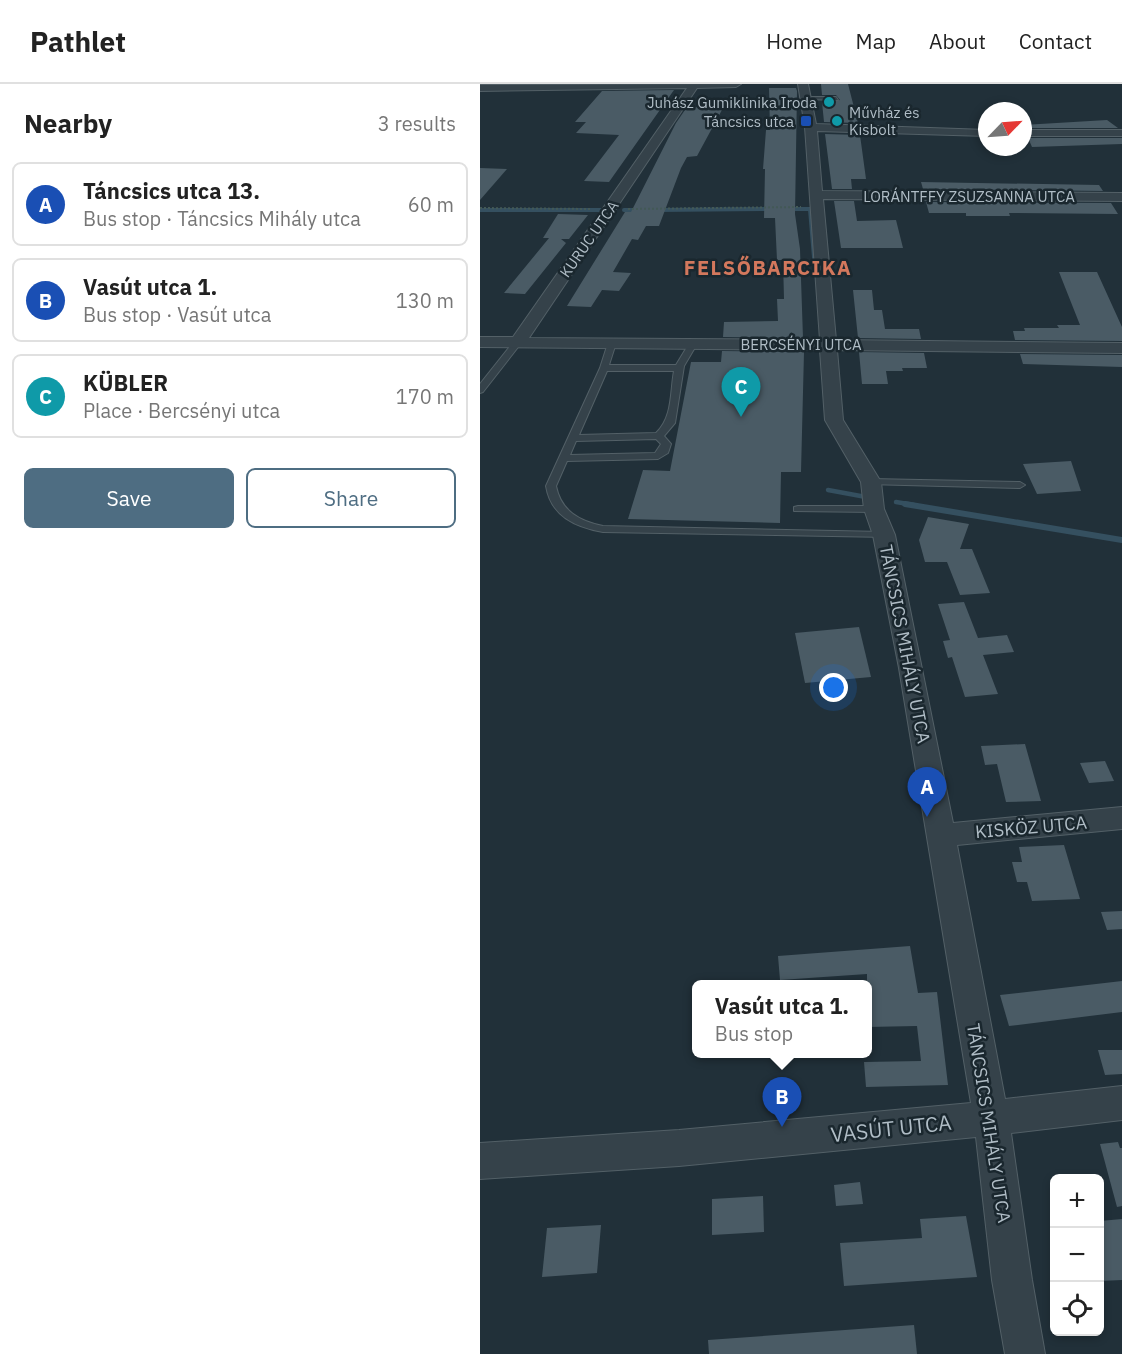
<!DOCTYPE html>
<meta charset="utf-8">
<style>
:root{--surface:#fff;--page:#f2f2f2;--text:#222;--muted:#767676;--line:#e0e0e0;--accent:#4e6d82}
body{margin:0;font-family:"IBM Plex Sans",sans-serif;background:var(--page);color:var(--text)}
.controls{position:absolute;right:18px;bottom:18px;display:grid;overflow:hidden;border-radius:9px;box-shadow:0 3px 9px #0003}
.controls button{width:54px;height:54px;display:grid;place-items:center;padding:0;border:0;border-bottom:2px solid var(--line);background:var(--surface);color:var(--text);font:30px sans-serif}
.compass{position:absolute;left:498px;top:18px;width:54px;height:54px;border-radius:50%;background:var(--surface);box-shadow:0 3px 9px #0003;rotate:65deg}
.you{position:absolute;left:354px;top:604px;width:21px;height:21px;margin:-15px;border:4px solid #fff;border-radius:50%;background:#1a73e8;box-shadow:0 0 0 9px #1a73e833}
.badge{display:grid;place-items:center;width:39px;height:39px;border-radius:50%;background:var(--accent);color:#fff;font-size:20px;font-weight:700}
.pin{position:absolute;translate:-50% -50px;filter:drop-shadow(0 2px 3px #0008)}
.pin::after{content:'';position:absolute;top:32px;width:21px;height:18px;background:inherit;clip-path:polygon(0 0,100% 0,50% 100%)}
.popup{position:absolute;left:212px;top:896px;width:180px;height:78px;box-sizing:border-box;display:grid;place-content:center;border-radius:9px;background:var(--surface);filter:drop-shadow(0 2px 4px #0005);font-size:20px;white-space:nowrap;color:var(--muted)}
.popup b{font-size:22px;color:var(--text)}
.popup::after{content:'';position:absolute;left:50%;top:100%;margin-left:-12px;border:12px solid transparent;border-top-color:var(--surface)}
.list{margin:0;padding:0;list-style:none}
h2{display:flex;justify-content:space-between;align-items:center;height:78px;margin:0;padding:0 24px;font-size:26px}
h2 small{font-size:20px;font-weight:400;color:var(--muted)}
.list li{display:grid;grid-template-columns:39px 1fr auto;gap:18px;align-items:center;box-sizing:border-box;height:84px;margin:0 12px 12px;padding:0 12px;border:2px solid var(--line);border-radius:9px}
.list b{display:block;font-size:22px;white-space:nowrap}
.list p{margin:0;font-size:20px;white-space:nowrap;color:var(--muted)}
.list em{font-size:20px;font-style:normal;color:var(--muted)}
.actions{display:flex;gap:12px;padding:18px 24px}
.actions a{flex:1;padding:14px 0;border:2px solid var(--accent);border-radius:9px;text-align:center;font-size:21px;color:var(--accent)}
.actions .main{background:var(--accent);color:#fff}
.icon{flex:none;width:33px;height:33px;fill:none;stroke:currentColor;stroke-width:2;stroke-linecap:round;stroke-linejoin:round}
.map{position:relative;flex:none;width:642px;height:1270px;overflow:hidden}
header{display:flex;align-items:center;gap:36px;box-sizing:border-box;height:84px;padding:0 30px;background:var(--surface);border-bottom:2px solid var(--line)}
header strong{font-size:28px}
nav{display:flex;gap:33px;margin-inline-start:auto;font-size:21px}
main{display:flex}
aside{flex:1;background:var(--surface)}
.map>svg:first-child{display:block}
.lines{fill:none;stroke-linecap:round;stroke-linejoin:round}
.stream-far2{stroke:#355060;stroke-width:4}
.stream-far1{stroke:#355060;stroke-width:4.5}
.stream{stroke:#355060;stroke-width:6}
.building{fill:#4a5b65}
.lane-casing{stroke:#536067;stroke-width:2}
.street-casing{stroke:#536067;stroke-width:2}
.path{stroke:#435957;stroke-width:2;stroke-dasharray:2 2;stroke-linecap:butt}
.lane{fill:#35424a;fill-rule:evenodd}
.street{fill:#35424a;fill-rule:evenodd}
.culture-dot{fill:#0f9aa8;stroke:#1a272e;stroke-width:2}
.transit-dot{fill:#1a4fb4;stroke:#1a272e;stroke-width:2}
.labels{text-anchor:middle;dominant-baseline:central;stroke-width:5;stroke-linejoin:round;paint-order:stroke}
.far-poi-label{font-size:15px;fill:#b0bdc6;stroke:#1a272e;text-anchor:end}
.far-street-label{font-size:15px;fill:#b0bdc6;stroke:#1a272e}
.street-label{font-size:18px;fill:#b0bdc6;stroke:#1a272e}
.far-district-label{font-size:20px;font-weight:bold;letter-spacing:1.5px;fill:#d3785d;stroke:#1a272e}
.near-street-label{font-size:21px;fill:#b0bdc6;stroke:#1a272e}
</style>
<header>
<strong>Pathlet</strong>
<nav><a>Home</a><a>Map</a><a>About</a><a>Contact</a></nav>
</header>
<main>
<aside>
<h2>Nearby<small>3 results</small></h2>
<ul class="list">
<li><span class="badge" style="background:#1a4fb4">A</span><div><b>Táncsics utca 13.</b><p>Bus stop · Táncsics Mihály utca</p></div><em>60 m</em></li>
<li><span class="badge" style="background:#1a4fb4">B</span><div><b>Vasút utca 1.</b><p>Bus stop · Vasút utca</p></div><em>130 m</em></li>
<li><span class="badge" style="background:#0f9aa8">C</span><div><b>KÜBLER</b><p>Place · Bercsényi utca</p></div><em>170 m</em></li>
</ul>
<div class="actions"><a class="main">Save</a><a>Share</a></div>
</aside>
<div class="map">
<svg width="642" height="1270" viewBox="0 0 642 1270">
<rect width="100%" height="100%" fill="#213039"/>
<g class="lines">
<g class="stream-far2">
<path d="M308 125H330L335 185"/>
<path d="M0 126H121"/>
<path d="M144 126H159"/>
<path d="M176 126 291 125"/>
</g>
<g class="stream-far1">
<path d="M348 406 386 413"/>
<path d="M416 418 434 421"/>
</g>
<path class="stream" d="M425 420 642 456"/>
</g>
<g class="building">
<path d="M341 0H368L378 39 344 38 342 18 360 16 356 11H342Z"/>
<path d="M289 4H316L317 7 315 130 320 165 323 254 243 253 244 238 298 237 297 215H304L303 176H297L295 134H284L285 85H283L286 46H290Z"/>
<path d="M194 6 129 98 104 97 139 51 96 49 106 38H95L122 7Z"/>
<path d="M207 23 243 24 217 72 207 73 201 84 179 142H166L158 156 152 155 133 188 151 189 139 207 122 206 111 223 87 222 145 128H151L196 39Z"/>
<path d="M627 36 638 44H543V41Z"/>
<path d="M345 50 380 51 386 95H371L372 105H352Z"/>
<path d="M548 54H642V60L552 63Z"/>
<path d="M0 84 27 85 0 116Z"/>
<path d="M441 98 619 101 623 107 443 105Z"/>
<path d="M354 117H374L377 137 416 136 423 164H361Z"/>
<path d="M446 118 631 119 638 130 529 129 530 132H486V129H449Z"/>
<path d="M78 130 108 131 89 155H81L86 159 45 210 24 209 69 154H63Z"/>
<path d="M579 188H617L642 243V257L535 256 533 247H545L544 244H579L577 241H600Z"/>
<path d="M373 206H392L394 226H402L405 245H439L441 255 378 254Z"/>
<path d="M242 267 324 268 321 388H301L300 439 148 435 163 386 190 387 211 278H241Z"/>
<path d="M379 268 444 269 447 284H422L423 287H406L408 300H382Z"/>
<path d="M540 270 642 271V283L543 280Z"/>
<path d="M591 377 601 407 557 410 543 380Z"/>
<path d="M448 433 489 440 480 465H492L510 509 480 511 467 478H445L439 456Z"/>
<path d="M484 518 498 554 527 551 534 568 503 571 518 610 485 613 472 573 468 574 463 557 470 556 458 520Z"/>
<path d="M379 543 391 593 325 599 315 549Z"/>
<path d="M545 660 561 717 526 718 517 680 505 681 501 662Z"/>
<path d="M625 677 634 697 609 699 600 679Z"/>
<path d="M584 761 600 815 552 817 547 798H537L532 778H542L539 763Z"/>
<path d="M642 827V845L627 846 621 828Z"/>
<path d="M430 862 438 909 457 908 468 1001 386 1003 384 978 441 977 437 942 387 943V890L300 896 298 872Z"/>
<path d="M642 897V928L529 942 520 911Z"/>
<path d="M618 966H642V990L625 991Z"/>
<path d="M638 1058 640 1064H642V1122L637 1123 620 1060Z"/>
<path d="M380 1098 383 1120 356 1122 354 1101Z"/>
<path d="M283 1112 284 1148 232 1151V1115Z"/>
<path d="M486 1132 497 1193 364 1202 360 1159 442 1154 440 1135Z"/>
<path d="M642 1135V1196L620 1197V1137Z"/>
<path d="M121 1141 117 1189 62 1193 67 1144Z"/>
<path d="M434 1241 437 1270H229L228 1256Z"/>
</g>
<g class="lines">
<g class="lane-casing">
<g id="lane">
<path d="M356 13 358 16 325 15 328 13Z"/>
<path d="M35 256 42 258 3 308 0 309V300Z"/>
<path d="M132 256 136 259 129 281H196L210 258 217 260 204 282 195 339 184 352 191 360 188 369 178 375 87 377 76 402C81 427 99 437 123 442L404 448 408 449V453L123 448C95 443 71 432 66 402L120 284 128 259ZM127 287H194C190 308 193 333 176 349L99 351ZM176 355 181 360 175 369 90 371 96 357Z"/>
<path d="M391 395 540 398 545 401 540 404 387 400 386 398Z"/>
<path d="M318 422H394L399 425 394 428 314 427V423Z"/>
</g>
</g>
<g class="street-casing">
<g id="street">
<path d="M261 0 256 3 217 4 49 254 340 256 325 43 318 0H328L336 40 507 46V52L337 47 342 107 642 109V117L343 115 356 256 642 259V269L357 266 363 336 401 398 404 425 415 451 473 739 642 723V745L477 761 525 1015 642 1002V1036L531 1049 552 1196 565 1270H525L512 1196 496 1053 199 1082 0 1095V1059L199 1046 491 1019 419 584 393 451 384 425 381 398 345 336 340 266 0 263V253H33L207 4 0 7V1Z"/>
<rect x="543" y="46" width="99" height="6"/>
</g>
</g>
<g class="path">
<path d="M0 124 111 125"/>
<path d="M148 125 321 123"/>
</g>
<use href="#lane" class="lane"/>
<use href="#street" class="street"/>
</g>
<g class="culture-dot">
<circle cx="349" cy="18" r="6"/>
<circle cx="357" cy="37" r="6"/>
</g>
<rect class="transit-dot" x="320" y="31" width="12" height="12" rx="3"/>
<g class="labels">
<g class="far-poi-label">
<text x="337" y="18">Juhász Gumiklinika Iroda</text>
<text x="369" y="28" text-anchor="start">Művház és<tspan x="369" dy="17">Kisbolt</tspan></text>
<text x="314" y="37">Táncsics utca</text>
</g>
<g class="far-street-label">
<text x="489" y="112">LORÁNTFFY ZSUZSANNA UTCA</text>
<text transform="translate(109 155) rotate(-55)">KURUC UTCA</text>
<text x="321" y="260">BERCSÉNYI UTCA</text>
</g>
<g class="street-label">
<text transform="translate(425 560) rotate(79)">TÁNCSICS MIHÁLY UTCA</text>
<text transform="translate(551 743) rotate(-5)">KISKÖZ UTCA</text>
<text transform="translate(509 1039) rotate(81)">TÁNCSICS MIHÁLY UTCA</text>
</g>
<g class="far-district-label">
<text x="288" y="183">FELSŐBARCIKA</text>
</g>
<g class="near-street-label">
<text transform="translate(411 1044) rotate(-6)">VASÚT UTCA</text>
</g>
</g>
</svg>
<div class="controls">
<button>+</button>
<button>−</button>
<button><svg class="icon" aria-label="locate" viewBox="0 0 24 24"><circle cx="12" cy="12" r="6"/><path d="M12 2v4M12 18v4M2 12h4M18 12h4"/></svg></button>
</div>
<svg class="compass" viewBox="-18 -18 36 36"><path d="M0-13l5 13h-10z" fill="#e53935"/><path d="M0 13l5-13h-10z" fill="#767676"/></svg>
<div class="you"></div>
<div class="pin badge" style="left:447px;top:733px;background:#1a4fb4">A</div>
<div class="pin badge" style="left:302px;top:1043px;background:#1a4fb4">B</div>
<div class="popup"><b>Vasút utca 1.</b>Bus stop</div>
<div class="pin badge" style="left:261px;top:333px;background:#0f9aa8">C</div>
</div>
</main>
